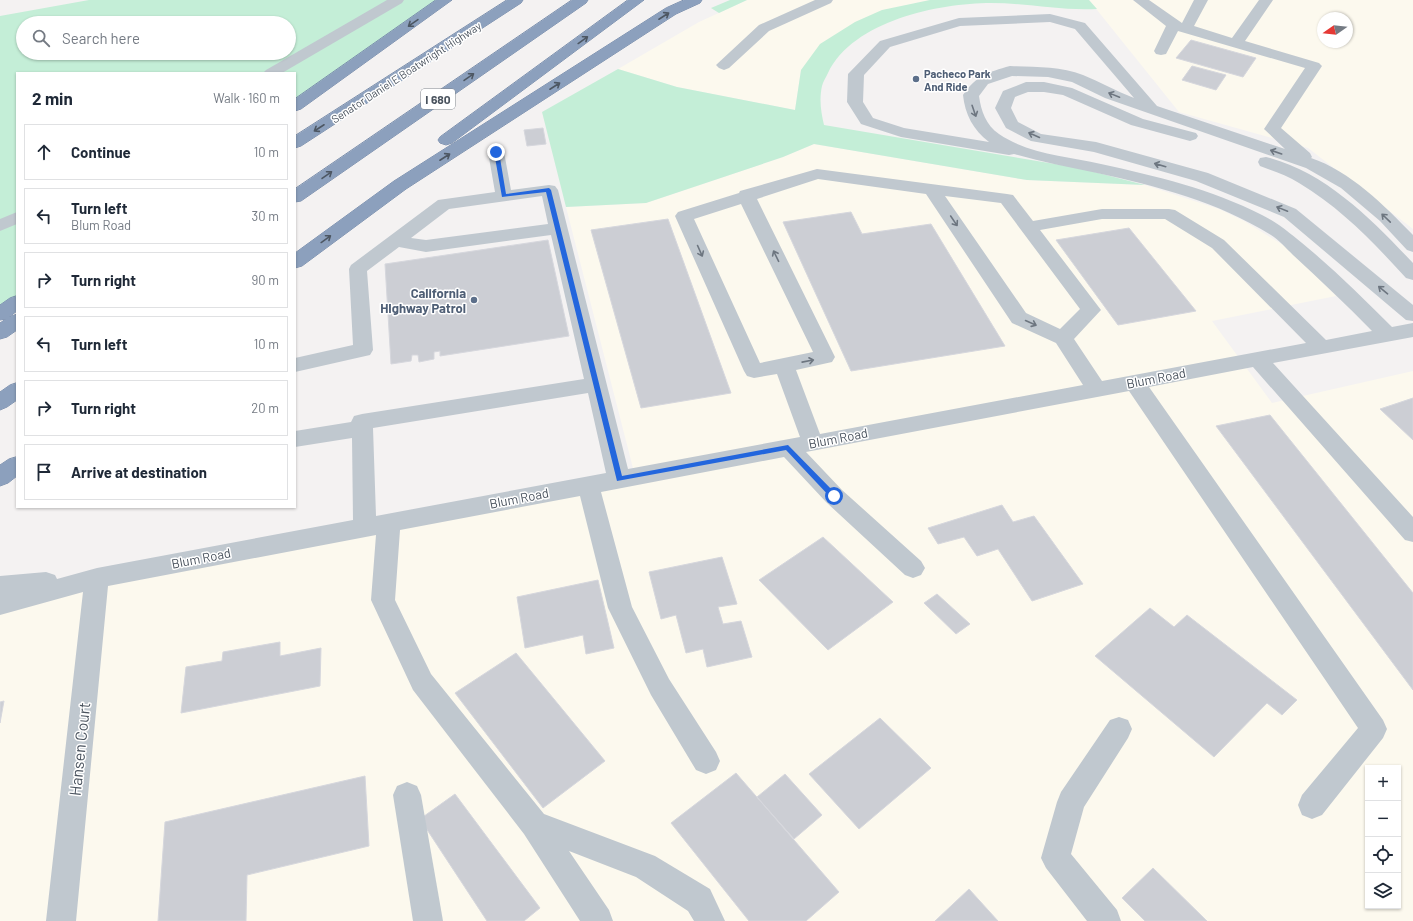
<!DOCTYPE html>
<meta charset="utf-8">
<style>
:root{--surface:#fff;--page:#f6f6f7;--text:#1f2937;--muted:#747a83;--line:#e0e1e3}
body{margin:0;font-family:Barlow,sans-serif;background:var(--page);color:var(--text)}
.controls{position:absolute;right:12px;bottom:12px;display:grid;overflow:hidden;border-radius:0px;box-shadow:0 1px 3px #0004}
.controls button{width:36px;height:36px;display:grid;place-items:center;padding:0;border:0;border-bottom:1px solid var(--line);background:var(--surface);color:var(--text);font:20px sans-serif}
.compass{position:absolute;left:1317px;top:12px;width:36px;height:36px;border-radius:50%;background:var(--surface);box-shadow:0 1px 3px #0004;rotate:256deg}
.stop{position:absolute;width:12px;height:12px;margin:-9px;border:3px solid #2366dd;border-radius:50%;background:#fff}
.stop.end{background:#2366dd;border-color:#fff;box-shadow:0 1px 4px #0008}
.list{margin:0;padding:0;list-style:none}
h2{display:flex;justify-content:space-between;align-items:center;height:52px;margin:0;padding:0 16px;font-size:17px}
h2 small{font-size:13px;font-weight:400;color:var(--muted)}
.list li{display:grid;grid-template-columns:26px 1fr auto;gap:12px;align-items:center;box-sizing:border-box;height:56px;margin:0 8px 8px;padding:0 8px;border:1px solid var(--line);border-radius:0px}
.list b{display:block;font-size:15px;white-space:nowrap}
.list p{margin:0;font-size:13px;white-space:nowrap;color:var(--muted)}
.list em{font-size:13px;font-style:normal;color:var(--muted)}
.icon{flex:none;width:22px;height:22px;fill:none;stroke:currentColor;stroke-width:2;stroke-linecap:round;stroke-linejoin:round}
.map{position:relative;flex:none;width:1413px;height:921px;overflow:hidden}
.search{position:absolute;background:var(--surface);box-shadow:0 1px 3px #0004;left:16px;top:16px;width:280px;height:44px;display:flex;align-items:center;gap:10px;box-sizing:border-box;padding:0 14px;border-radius:22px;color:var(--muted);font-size:15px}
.panel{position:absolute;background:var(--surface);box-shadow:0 1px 3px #0004;left:16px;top:72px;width:280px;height:436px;border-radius:0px}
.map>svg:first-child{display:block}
.commercial{fill:#fcf9ee;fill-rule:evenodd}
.green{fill:#c4eed7;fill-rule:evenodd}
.building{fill:#ccced4;stroke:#d6d7dd}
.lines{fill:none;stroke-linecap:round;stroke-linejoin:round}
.highway-casing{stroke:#778ba9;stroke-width:1}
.minor{fill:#c0c8cf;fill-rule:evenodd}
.highway{fill:#8ca0bd;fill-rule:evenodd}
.oneway{stroke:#4d5763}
.oneway2{stroke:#6d7680}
.route{fill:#2366dd}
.service-dot{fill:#5c6f8a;stroke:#fff;stroke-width:1.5}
.labels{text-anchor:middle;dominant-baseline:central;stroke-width:3;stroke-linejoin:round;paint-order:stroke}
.far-street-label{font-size:11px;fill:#4a535e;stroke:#fff}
.far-service-label{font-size:11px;font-weight:bold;fill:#4e5e75;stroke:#fff;text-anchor:start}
.shield{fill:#fff;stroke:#80878e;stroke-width:1}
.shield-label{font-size:12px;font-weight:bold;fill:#4a535e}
.service-label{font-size:13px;font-weight:bold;fill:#4e5e75;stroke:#fff;text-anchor:end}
.street-label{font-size:13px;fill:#4a535e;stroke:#fff}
.near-street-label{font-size:16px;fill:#4a535e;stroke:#fff}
</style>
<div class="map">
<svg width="1413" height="921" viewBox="0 0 1413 921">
<rect width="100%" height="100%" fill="#f4f2f2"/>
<g class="commercial">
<path d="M747 0H930L915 3 801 70 795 110 677 87 618 69 699 22Z"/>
<path d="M1089 0H1413V229L1308 148 1179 112ZM1323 18H1347V42H1323Z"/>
<path d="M814 144 1027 180 1145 185 1219 209 1244 221 1288 248 1336 296 1212 321 1272 403 1413 371V921H0V605L635 476 566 207 646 203 783 157ZM1368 768H1398V906H1368Z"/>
</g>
<g class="green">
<path d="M89 0H445L295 106V73H17V302L0 314V16ZM23 23H289V53H23Z"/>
<path d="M730 0H747L719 13 711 8Z"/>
<path d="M930 0H1089L1097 9C1061 11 1026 3 991 3 938 3 853 21 828 73 826 77 823 82 822 86 819 100 821 112 824 125L1079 168 1145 185 1027 180 814 144 783 157 646 203 566 207 542 112 618 69 677 87 795 110 801 70 820 44 855 22 882 10Z"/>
</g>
<g class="building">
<path d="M1191 40 1256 58 1243 77 1176 58Z"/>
<path d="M1192 66 1226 75 1216 90 1182 80Z"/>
<path d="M543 128 546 144 527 146 524 130Z"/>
<path d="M851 212 862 234 931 224 1005 346 851 371 783 222Z"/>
<path d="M668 219 731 393 641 408 591 230Z"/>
<path d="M1129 228 1196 311 1118 325 1056 240Z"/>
<path d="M548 240 569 336 440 356V351L434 352V359L419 362 418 355H412L411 361 391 364 385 264Z"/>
<path d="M1413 398V440L1380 409Z"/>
<path d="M1270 415 1413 593V690L1216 426Z"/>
<path d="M1002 505 1013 522 1034 516 1083 584 1032 601 998 549 977 556 964 537 938 544 928 528Z"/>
<path d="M823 537 893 602 828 650 759 580Z"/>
<path d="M722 557 737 604 718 607 723 624 741 621 752 657 707 667 703 649 686 653 676 615 661 619 649 572Z"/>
<path d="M598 580 614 648 586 654 583 635 525 648 517 597Z"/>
<path d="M937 594 970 624 956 634 924 603Z"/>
<path d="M1150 608 1174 627 1187 615 1297 700 1282 715 1267 703 1214 757 1095 656Z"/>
<path d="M280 642V656L321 648 320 686 181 713 186 667 222 661 223 652Z"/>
<path d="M516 653 605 761 543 808 455 693Z"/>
<path d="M4 701 0 723V702Z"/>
<path d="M880 718 931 768 859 829 809 774Z"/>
<path d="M736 773 839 892 806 921H749L671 823Z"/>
<path d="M785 774 822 815 794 839 757 797Z"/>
<path d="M365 776 369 846 247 875 246 921H158L165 822Z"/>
<path d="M455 794 540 908 524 921H487L420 819Z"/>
<path d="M1153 868 1207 921H1145L1122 898Z"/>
<path d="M969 889 998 921H935Z"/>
</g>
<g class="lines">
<g class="highway-casing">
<g id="highway">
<path d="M436 0H452L301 109 295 111V99Z"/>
<path d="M507 0H523L521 3 301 146 295 148V136Z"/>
<path d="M572 0H588L586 3 301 201 295 202V189Z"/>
<path d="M628 0H644L452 143 446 145 440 143 438 140 440 137Z"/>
<path d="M684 0H702L700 3 676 14 406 189 302 266 295 268V253L394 181 666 8Z"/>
<path d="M17 296V311L9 317 17 314V330L7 337 0 339V323L6 319 0 320V305L10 298Z"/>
<path d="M17 383V400L7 407 0 410V392L10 385Z"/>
<path d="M17 457V476L8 483 0 486V465L9 459Z"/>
</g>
</g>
<g class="minor">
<path d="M387 0H404L402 3 282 73H263L266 70Z"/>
<path d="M815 0H833L831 3 769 31 729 68 724 70 719 68 716 65 759 25Z"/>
<path d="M1133 0H1149L1182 23 1194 0H1208L1194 26 1232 38 1259 0H1273L1245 41 1319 63 1322 66 1281 128 1310 153 1312 157 1311 158C1350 171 1385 206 1413 235V252L1407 250 1380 221 1341 188 1306 168 1105 98 1072 82 1048 77 1012 76 988 84 979 96C981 111 986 125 999 134 1028 154 1067 156 1101 164 1156 176 1211 189 1262 215 1280 224 1293 236 1308 248 1338 273 1365 300 1392 327L1413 323V337L1273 363 1413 517V542L1405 540 1253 367 1149 387 1383 720 1387 729 1383 738 1322 815 1312 819 1302 815 1298 805 1302 795 1358 728 1129 391 806 452 842 490 921 561 925 568 921 575 913 578 905 575 826 502 784 457 601 492 632 607 669 679 716 752 720 761 716 770 706 774 696 770 651 695 608 608 580 496 400 530 395 600 431 674 544 814 655 856 710 889 725 921H694L688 911 636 877 569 851 609 910 613 921H580L524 834 413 690 371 600 376 535 108 586 76 921H46L83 592 0 615V576L46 572 55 575 57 579 97 568 353 520 352 438 295 447V431L351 422 354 416 362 414 584 379 551 235 426 252 399 247 367 271 373 350 370 355 295 372V358L353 345 349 269 351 265 438 200 495 192 488 152 490 148 496 147 502 148 504 152 511 190 549 185 555 186 558 190 628 469 800 437 777 374 754 378 747 376 744 371 675 216 678 212 739 193 740 191 817 169 1007 194 1013 195 1033 221 1102 209H1169L1175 210 1224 240 1326 340 1372 331C1347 305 1320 280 1293 255 1286 248 1279 240 1271 235 1218 202 1157 186 1097 173 1069 167 1041 162 1014 154L1009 155 901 137 861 124 847 102 848 74 880 41 959 18 1050 14 1085 23 1157 106 1285 149 1264 129 1305 68 1178 31 1166 54 1161 55 1156 54 1154 51 1166 26ZM1050 22 1075 29 1134 98C1116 91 1100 82 1083 75 1060 66 1034 67 1010 66 988 72 976 76 963 95 965 114 973 130 989 142L904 128 873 118 863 102 864 75 890 47 960 26ZM818 179 926 194 1012 323 1056 343 1083 385 820 434 796 370 832 362 835 357 757 199ZM542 196 548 224 426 240 411 238 449 209ZM945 196 1001 203 1080 309 1060 329 1026 313ZM741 204 813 352 760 363 694 219ZM1102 219H1165L1212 248 1306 343 1102 381 1074 339 1101 310 1040 230ZM588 393 606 473 376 516 373 428Z"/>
<path d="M1026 82H1044L1072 88 1143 119 1196 133 1198 136 1196 139 1190 141 1131 125 1063 95 1044 92H1028L1015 97 1011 108 1018 122 1041 134 1096 142 1208 173 1296 209 1413 305V321L1406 320 1284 217 1196 181 1094 152 1031 141 1006 128 995 108 1003 91Z"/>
<path d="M1266 157C1326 172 1372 220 1413 263V280L1406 278C1374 243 1341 208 1299 183 1287 175 1273 171 1260 166L1258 162 1260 158Z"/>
<path d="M17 212V224L0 231V219Z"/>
<path d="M1119 717 1128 720 1132 729 1128 738 1084 807 1071 854 1117 910 1121 921H1087L1046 868 1041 858 1057 802 1061 792 1110 720Z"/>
<path d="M407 782 417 786 421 795 443 921H413L393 795 397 786Z"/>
</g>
<use href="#highway" class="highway"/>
</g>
<defs><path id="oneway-shaft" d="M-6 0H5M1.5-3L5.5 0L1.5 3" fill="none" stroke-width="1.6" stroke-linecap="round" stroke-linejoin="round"/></defs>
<g class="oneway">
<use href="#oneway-shaft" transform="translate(664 16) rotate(-33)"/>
<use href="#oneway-shaft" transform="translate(413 23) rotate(145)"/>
<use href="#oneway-shaft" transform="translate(583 40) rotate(-36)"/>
<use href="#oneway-shaft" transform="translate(469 77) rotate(-35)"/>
<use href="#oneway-shaft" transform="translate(555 86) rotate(-33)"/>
<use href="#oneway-shaft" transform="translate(319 128) rotate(147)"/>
<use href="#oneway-shaft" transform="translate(445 157) rotate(-33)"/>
<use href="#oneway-shaft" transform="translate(327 175) rotate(-35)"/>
<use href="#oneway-shaft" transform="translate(326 239) rotate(-36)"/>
</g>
<g class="oneway2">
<use href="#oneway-shaft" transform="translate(1114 95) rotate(-158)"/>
<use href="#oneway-shaft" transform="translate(974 111) rotate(71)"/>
<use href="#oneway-shaft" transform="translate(1034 135) rotate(-156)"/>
<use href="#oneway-shaft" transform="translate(1276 152) rotate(-161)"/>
<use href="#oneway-shaft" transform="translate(1160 165) rotate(-164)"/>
<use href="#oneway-shaft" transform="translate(1282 209) rotate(-158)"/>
<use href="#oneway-shaft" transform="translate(1386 218) rotate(-136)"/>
<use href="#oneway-shaft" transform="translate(954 221) rotate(56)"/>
<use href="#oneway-shaft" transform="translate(700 251) rotate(66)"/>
<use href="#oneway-shaft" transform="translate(776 256) rotate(-116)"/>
<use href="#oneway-shaft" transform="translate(1383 290) rotate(-140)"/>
<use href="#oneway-shaft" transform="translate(1031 323) rotate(24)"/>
<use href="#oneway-shaft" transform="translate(808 361) rotate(-11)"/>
</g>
<path class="route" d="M496 150 499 152 506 194 549 188 551 190 622 476 788 445 836 494V498H831L786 450 617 481 546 192 502 197 494 152Z"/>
<g class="service-dot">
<circle cx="916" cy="79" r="4"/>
<circle cx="474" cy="300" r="4"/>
</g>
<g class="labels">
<g class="far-street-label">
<text transform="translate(406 72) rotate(-33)">Senator Daniel E Boatwright Highway</text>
</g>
<g class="far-service-label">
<text x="924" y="73">Pacheco Park<tspan x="924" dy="13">And Ride</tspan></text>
</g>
<rect class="shield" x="421" y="89" width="34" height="20" rx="3"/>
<g class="shield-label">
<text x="438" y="99">I 680</text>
</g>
<g class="service-label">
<text x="466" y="293">California<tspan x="466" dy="15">HIghway Patrol</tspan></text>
</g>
<g class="street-label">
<text transform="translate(1156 378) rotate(-11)">Blum Road</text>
<text transform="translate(838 438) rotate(-11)">Blum Road</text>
<text transform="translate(519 498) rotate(-11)">Blum Road</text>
<text transform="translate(201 558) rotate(-11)">Blum Road</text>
</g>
<g class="near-street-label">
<text transform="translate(79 749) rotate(-84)">Hansen Court</text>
</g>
</g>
</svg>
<div class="controls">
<button>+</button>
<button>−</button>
<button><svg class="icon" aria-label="locate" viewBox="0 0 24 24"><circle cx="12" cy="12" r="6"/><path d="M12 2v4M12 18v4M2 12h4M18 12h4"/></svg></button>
<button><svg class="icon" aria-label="layers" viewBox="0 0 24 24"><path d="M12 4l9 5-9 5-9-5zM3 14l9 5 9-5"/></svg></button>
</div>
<svg class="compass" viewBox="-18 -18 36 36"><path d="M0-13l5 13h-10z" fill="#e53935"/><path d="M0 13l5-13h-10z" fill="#747a83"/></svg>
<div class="stop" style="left:834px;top:496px"></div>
<div class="stop end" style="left:496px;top:152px"></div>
<div class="search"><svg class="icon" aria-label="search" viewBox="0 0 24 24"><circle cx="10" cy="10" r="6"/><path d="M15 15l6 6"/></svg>Search here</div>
<section class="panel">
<h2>2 min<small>Walk · 160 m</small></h2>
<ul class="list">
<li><svg class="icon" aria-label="ahead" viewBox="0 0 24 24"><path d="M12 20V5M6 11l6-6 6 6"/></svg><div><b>Continue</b></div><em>10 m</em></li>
<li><svg class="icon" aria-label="left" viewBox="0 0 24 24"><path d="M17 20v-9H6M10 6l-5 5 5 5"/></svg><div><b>Turn left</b><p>Blum Road</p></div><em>30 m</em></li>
<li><svg class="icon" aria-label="right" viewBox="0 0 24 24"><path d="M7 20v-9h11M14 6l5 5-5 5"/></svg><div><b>Turn right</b></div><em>90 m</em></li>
<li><svg class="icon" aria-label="left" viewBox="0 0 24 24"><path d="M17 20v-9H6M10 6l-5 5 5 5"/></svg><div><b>Turn left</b></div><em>10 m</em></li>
<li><svg class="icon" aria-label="right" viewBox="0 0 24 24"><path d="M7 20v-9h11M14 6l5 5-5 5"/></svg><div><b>Turn right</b></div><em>20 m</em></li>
<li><svg class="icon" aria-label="arrive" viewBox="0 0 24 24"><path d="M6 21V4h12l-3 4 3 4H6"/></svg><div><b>Arrive at destination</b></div></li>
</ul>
</section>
</div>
